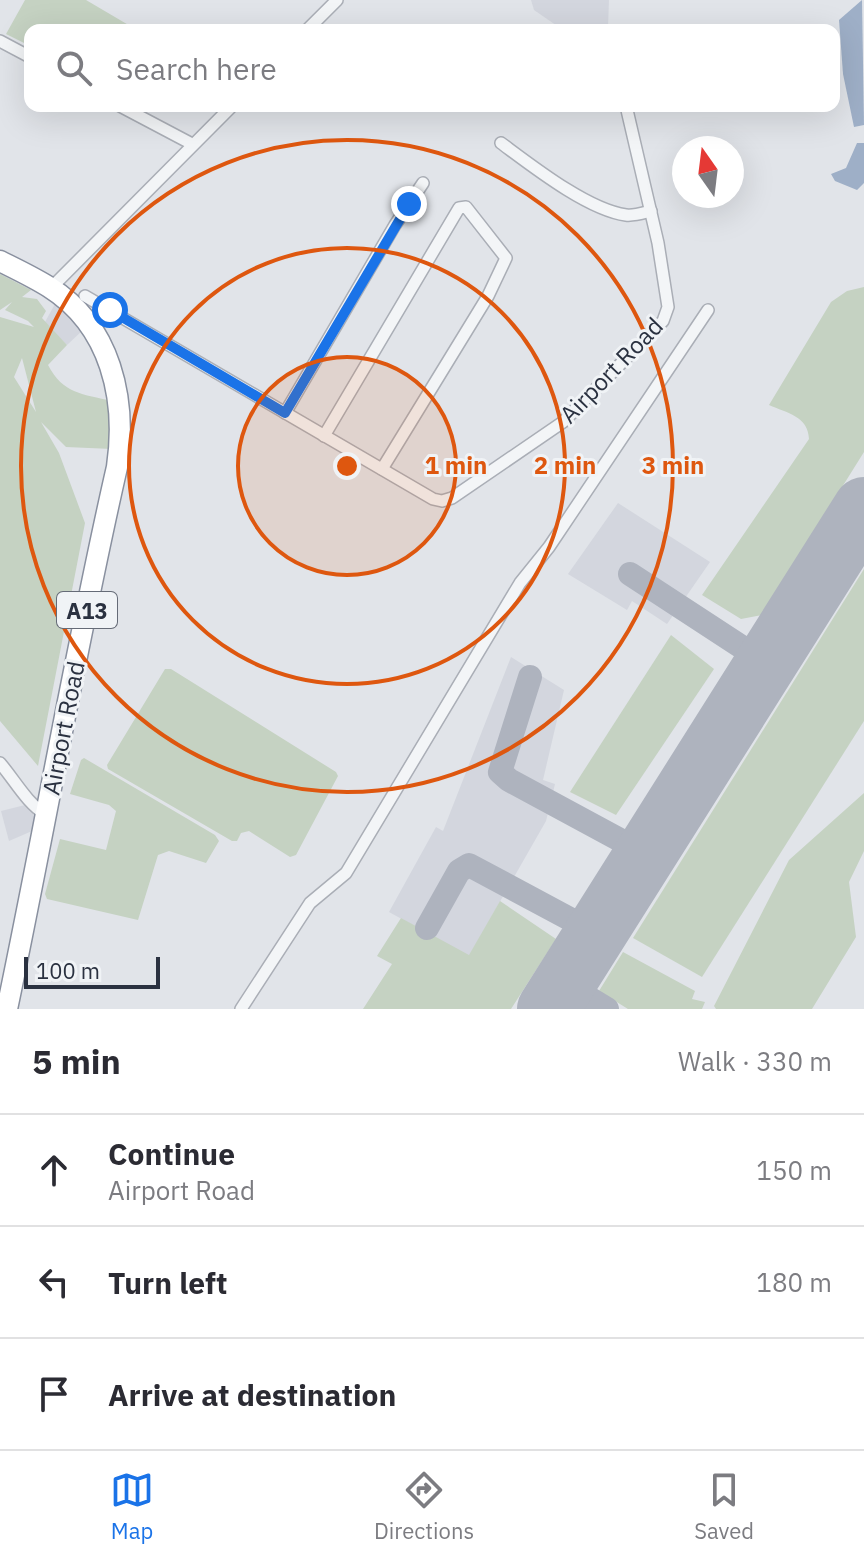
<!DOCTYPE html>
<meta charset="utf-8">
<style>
:root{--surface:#fff;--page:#f7f7f7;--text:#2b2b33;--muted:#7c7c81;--line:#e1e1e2;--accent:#1a73e8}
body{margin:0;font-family:"IBM Plex Sans",sans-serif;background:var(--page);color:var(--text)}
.compass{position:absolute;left:672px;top:136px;width:72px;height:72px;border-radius:50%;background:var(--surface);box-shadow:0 8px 32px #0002;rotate:346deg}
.scale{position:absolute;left:24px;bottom:20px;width:136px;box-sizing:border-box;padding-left:8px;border:4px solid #2a3140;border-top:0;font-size:22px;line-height:28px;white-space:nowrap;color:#2a3140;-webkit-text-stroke:6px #f0f3f6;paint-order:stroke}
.stop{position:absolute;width:24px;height:24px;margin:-18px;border:6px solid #1a73e8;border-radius:50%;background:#fff}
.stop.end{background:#1a73e8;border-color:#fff;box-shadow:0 2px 8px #0008}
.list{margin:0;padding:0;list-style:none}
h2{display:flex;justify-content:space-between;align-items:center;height:104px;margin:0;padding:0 32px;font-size:34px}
h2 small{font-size:26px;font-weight:400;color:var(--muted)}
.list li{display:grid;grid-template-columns:52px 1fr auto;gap:24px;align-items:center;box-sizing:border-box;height:112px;padding:0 32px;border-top:2px solid var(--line)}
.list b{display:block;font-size:30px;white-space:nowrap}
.list p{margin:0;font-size:26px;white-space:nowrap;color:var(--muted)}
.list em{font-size:26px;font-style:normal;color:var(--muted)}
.icon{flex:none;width:44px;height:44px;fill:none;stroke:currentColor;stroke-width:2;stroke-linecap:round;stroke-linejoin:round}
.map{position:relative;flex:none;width:864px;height:1009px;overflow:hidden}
.search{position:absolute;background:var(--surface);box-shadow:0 8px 32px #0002;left:24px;right:24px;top:24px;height:88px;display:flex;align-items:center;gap:20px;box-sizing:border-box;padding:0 28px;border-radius:16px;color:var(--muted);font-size:30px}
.sheet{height:440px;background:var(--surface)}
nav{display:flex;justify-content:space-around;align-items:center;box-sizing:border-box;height:112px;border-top:2px solid var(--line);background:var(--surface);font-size:22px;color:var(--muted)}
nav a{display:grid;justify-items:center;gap:4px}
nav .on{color:var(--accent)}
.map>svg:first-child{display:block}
.built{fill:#d3d6de}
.green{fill:#c5d2c2;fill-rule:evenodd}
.water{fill:#9eafc7}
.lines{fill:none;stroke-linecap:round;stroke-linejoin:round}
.taxiway{stroke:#aeb3be;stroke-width:24}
.runway{stroke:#aeb3be;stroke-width:62}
.street-casing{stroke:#aaaeb6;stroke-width:14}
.highway-casing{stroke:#89909f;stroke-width:23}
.street{stroke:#f3f5f7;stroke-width:11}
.highway{stroke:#fff;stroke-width:20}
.route{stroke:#1a73e8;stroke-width:10}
.ring{fill:none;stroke:#de570f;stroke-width:4}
.labels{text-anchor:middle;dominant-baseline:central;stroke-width:6;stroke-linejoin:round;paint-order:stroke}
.shield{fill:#f0f3f6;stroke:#656b77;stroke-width:2}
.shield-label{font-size:22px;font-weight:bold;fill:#2a3140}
.street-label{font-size:24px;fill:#2a3140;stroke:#f0f3f6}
.centre{fill:#de570f;stroke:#f0f3f6;stroke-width:4}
.ring-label{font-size:24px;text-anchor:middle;font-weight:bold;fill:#de570f;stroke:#f0f3f6;stroke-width:6;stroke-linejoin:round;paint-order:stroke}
</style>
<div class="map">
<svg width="864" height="1009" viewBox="0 0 864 1009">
<rect width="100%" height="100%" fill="#e1e4e9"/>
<g class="built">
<path d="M531 0H609L608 27 563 30 534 10Z"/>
<path d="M55 304 84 329 67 345 45 322Z"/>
<path d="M618 503 710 562 667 624 632 601 627 610 568 574Z"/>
<path d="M511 657 564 690 543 780 555 784 546 821 469 956 389 912 436 827 443 831Z"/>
<path d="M29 804 39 828 9 841 1 811Z"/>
</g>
<g class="green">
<path d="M25 0H86L137 30H30V46L6 34Z"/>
<path d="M0 274 31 290 22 297 37 299 46 311 42 318 67 345 48 365C63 394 83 394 112 401V449L66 447 41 422 59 453 85 523 38 766 0 721V317L34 327 28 321 5 310 12 302 0 310ZM22 358 36 412 14 377Z"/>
<path d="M864 287V452L762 615 741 619 702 595 809 439C808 416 787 413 769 405L831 302 847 291Z"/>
<path d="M864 569V721L702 977 633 938Z"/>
<path d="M671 635 714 669 616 815 570 792Z"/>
<path d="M165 669H171L336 772 338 776 296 855 290 857 249 831 241 833 237 841H232L108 769 107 765Z"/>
<path d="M84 758 215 835 219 841 206 863 169 851 158 855 138 920 47 899 45 894 60 839 106 850 116 811 109 805 70 794 81 760Z"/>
<path d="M864 793V851L849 882 856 937 812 1009H716L714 1006 789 860Z"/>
<path d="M500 901 556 939 511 1009H363L392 964 377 956 401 918 469 955Z"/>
<path d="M623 952 695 991 692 999 705 1002 702 1009H628L599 991Z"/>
</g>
<g class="water">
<path d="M862 0 864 125 854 127 843 74 839 20Z"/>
<path d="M857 143H864V183L857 190 835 181 831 174 846 168Z"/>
</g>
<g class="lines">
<g class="taxiway">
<path d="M630 574 757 657 761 671"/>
<path d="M530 677 500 772 509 780 646 854"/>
<path d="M427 928 459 871 469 865 596 933"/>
<path d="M564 983 607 1009"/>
</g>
<path class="runway" d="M548 1009 864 508"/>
<g class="street-casing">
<g id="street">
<path d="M307 30 337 0"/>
<path d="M0 41 30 57"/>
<path d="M120 106 192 144"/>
<path d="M501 143C532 166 588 210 626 215 634 216 643 213 651 211"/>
<path d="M51 288 232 106"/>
<path d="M85 296 433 499 442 501 452 498 563 422 663 321 668 307 658 243 627 110 630 106"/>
<path d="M285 413 395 225 423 183"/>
<path d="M324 436 459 208 466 207 506 258 488 296 382 469"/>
<path d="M0 763C16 782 26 802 46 815"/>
<path d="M241 1009 310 903 346 873 520 583 549 547 708 310"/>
</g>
</g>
<g class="highway-casing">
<path id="highway" d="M0 261C16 269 33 277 49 287 111 326 127 399 117 467 76 646 45 828 7 1009"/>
</g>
<use href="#street" class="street"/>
<use href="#highway" class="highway"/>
</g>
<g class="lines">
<path class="route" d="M110 310 285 413 409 204"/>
</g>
<circle cx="347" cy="466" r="109" fill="#de570f" fill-opacity=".12"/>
<g class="ring">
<circle cx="347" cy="466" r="109"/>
<circle cx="347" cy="466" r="218"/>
<circle cx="347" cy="466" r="326"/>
</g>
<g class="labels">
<rect class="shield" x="57" y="592" width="60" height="36" rx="6"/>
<g class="shield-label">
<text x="87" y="610">A13</text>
</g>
<g class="street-label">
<text transform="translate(611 370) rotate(-46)">Airport Road</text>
<text transform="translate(63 728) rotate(-79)">Airport Road</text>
</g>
</g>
<circle cx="347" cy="466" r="12" class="centre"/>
<g class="ring-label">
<text x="456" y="474">1 min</text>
<text x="565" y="474">2 min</text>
<text x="673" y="474">3 min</text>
</g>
</svg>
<svg class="compass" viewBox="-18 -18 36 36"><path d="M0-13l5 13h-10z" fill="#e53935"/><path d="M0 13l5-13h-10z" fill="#7c7c81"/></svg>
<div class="scale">100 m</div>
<div class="stop" style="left:110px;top:310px"></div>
<div class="stop end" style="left:409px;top:204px"></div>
<div class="search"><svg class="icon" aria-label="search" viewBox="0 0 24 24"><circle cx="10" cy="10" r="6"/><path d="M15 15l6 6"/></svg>Search here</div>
</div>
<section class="sheet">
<h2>5 min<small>Walk · 330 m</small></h2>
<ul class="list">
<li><svg class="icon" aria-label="ahead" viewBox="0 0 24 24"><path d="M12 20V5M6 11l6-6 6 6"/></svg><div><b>Continue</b><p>Airport Road</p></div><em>150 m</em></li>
<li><svg class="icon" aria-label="left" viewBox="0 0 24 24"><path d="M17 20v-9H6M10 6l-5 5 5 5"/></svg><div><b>Turn left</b></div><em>180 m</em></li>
<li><svg class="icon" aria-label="arrive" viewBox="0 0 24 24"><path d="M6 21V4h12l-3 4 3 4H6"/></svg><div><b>Arrive at destination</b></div></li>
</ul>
</section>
<nav>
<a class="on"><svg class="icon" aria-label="map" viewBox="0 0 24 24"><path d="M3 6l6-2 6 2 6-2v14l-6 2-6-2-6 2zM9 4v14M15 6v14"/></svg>Map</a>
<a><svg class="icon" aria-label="directions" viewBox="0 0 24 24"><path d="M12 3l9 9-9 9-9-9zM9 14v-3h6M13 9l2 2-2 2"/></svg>Directions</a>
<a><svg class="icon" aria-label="saved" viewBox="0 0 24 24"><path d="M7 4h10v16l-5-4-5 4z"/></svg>Saved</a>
</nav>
